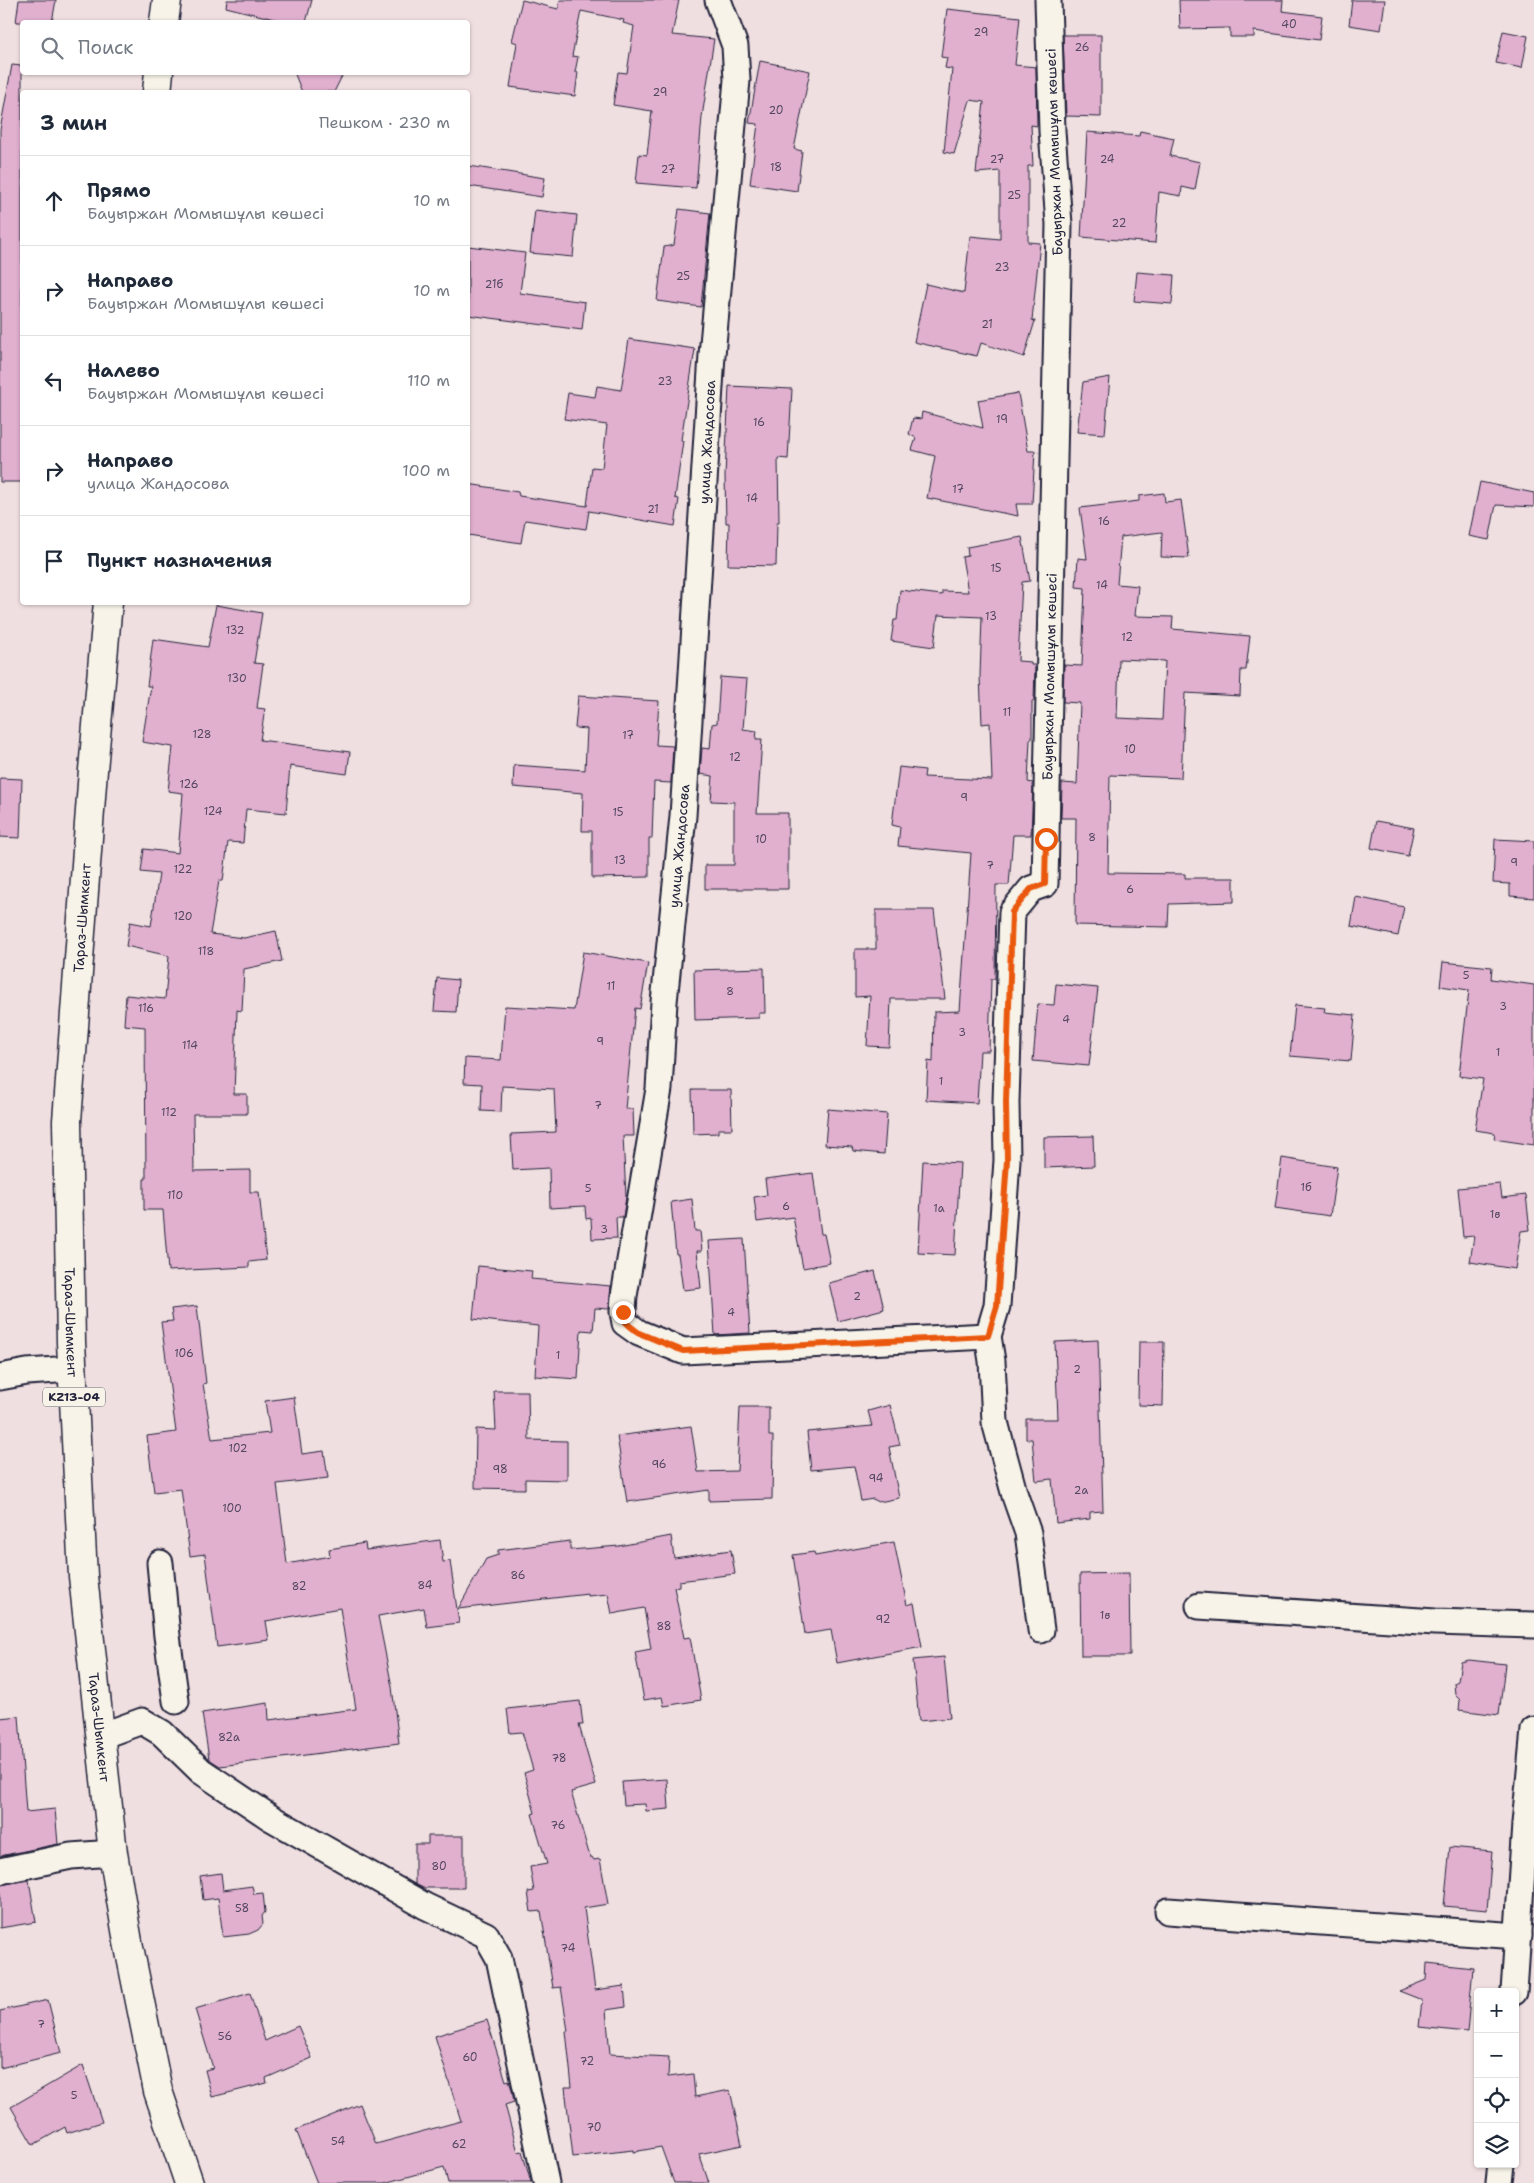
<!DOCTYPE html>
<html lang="ru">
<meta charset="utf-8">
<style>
:root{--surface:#fff;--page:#f6f6f7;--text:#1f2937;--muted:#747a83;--line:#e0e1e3}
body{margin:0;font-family:"Shantell Sans",sans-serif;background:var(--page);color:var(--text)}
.controls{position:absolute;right:15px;bottom:15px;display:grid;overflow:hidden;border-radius:5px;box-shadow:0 1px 4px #0004}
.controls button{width:45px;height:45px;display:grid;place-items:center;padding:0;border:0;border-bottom:1px solid var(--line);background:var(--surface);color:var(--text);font:25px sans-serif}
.stop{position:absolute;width:15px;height:15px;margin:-11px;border:4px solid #ea580c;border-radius:50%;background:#fff}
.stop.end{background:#ea580c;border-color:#fff;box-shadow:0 1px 5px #0008}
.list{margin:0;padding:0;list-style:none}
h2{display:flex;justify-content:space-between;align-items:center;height:65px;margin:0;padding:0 20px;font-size:21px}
h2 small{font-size:16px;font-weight:400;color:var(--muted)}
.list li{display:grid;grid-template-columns:32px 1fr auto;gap:15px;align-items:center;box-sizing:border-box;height:90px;padding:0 20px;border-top:1px solid var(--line)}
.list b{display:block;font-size:19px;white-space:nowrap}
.list p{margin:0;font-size:16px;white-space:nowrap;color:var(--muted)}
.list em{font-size:16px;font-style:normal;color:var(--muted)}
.icon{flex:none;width:28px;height:28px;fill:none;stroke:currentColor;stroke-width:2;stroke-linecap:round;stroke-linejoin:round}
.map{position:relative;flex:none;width:1534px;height:2183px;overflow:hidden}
.search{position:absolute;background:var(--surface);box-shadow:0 1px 4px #0004;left:20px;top:20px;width:450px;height:55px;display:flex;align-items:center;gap:12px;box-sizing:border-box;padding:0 18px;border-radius:5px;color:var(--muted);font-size:19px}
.panel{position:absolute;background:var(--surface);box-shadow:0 1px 4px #0004;left:20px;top:90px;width:450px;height:515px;border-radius:5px}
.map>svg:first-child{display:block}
.building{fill:#e1b0cf;stroke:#22223b;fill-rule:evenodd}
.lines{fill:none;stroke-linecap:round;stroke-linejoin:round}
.minor-casing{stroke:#22223b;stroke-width:29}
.primary-casing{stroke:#22223b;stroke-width:31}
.minor{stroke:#f7f3e8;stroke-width:25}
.primary{stroke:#f7f3e8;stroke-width:28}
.route{stroke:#ea580c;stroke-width:6}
.labels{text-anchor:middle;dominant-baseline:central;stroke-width:4;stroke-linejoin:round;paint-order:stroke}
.number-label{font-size:11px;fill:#524660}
.shield{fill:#f7f3e8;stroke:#62616f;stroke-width:1}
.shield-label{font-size:12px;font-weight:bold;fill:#22223b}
.street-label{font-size:14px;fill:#22223b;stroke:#f7f3e8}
</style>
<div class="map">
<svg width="1534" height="2183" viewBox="0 0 1534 2183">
<rect width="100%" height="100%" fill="#f0dfe0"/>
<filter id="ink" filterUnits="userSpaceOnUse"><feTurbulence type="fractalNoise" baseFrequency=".02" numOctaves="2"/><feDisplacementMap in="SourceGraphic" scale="10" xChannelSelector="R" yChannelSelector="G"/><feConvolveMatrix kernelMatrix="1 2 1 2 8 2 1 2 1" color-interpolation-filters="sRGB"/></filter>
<g filter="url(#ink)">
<g class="building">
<path d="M19 0H56L52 22H16Z"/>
<path d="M227 0H312L306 22H286L226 7Z"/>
<path d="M522 0 558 9 560 0H679L672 35 714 39 702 117 696 188 636 183 639 154 647 155 652 111 613 105 618 72 627 73 634 26 623 23 624 20 581 11 572 56 578 57 575 72H578L575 96 510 87 517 43 512 41Z"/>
<path d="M1179 0H1283L1282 11 1322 16 1319 40 1254 31V37H1230V28L1180 29Z"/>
<path d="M1352 0H1385L1381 30 1349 25Z"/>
<path d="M947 9 1020 17 1015 65 1036 67 1037 126 1031 125 1033 166H1028V242L1040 243 1032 320 1035 321 1024 357 981 343 977 356 914 342 926 284 964 293 970 236 1000 239V171L976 173 984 102 970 100 954 154 944 152 952 69 945 68 947 58 941 57Z"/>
<path d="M1503 31 1528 36 1522 68 1496 63Z"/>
<path d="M1063 35H1101V117L1066 116Z"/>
<path d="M760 61 810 71 794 149 802 151 797 191 750 184 758 124 749 123Z"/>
<path d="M12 65 22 66V482H0V130Z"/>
<path d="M294 72H344L334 92H302Z"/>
<path d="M1140 131 1174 138 1170 156 1200 162 1195 190 1182 187 1181 196 1159 192 1155 243 1081 237 1087 132 1139 136Z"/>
<path d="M469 166 545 178 542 197 468 186Z"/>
<path d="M679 209 710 213 701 307 657 301 664 247 674 245Z"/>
<path d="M535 210 577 215 573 257 530 253Z"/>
<path d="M468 246 525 253 520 293 585 302 582 330 468 315Z"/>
<path d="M1137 272 1174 275 1172 304 1134 301Z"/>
<path d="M629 339 695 349 681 440 683 441 675 498 679 499 675 526 589 511 586 529 525 520 521 543 468 535V484L518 492 519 496 587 506 592 467 602 468 607 425 564 419 568 393 595 397 597 386 621 390Z"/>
<path d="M1110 377 1105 434 1077 432 1083 382Z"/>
<path d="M729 386 792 389 788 459 778 458 779 522H777L776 566 728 565 729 523H726L725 476Z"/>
<path d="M1018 393 1028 451H1035L1032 504H1016L1018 516 927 498 935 456 912 450 916 438 909 434 913 418 921 419 922 412 983 428 978 400Z"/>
<path d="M1480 482 1534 493V507L1496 505 1489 540 1469 536Z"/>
<path d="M1164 493 1165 502 1181 500 1189 558 1161 557 1162 532 1121 537 1117 584 1138 586 1135 616 1173 617 1172 629 1250 636 1246 670H1241L1240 696 1185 693 1181 778 1110 775 1108 873 1185 874V878H1234V902L1169 904 1168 927 1075 925 1076 818H1061L1062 783 1077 784 1080 703 1063 702 1064 665 1082 666 1085 588 1076 587 1078 558 1087 559 1080 508 1139 501V496ZM1119 659 1165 661 1162 720 1117 718Z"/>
<path d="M1022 537 1030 581 1022 582 1018 661 1031 662V665H1035L1034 701H1032V739H1030L1028 782 1033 783 1031 835H1013L1009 885H996L995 979H991L989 1051H980L977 1103 926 1100 928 1061 933 1062 934 1012 960 1011 971 853 898 846 900 827 892 825 899 767 925 770 924 777 992 780 990 723 982 724 980 676 982 617 938 615 934 647 891 641 894 620H897L900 590 942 595V591L968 592 962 557 968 556 967 547Z"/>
<path d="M216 605 262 613 254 663 263 664 257 708 265 709 260 740 350 752 347 774 290 766 286 813 246 809 243 843 228 842 223 881H219L210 934 244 938 276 931 282 961 244 969 242 1011 237 1010 234 1094H247V1114H193L194 1171 250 1170V1192H259L266 1260 249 1262V1267L168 1271 163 1210H144V1179H146L145 1027 124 1025 126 995 165 999 169 956 126 946 130 922 151 926 159 874 141 872 144 849 178 853 183 793 168 791 173 747 142 742 151 686H147L153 639 208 647Z"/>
<path d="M720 677 747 679 743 729 757 731 756 739H762L757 813H788V889H705V865H734V802L711 801 713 776 700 774 702 748 710 749 712 724 717 723Z"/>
<path d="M578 696 659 701 656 745 673 746 671 783 654 782 652 838H649V877L592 878V831H582L583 793 513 787 514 765 585 770 587 729 575 728Z"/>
<path d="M0 778 22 779 20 838 0 837Z"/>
<path d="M1376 821 1414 828 1408 856 1371 848Z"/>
<path d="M1495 839 1534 841V898L1510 896V884L1493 883Z"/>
<path d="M1356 897 1404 907 1398 936 1351 926Z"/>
<path d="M876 910H934L945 999H891L889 1047 867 1046 870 996 855 997V949H876Z"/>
<path d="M583 952 648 963 640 1009 635 1008 625 1109H633L634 1136H623L626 1197 623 1217H616L617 1238 592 1239 591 1218 586 1219 585 1206 550 1208 549 1168 513 1170 511 1134 556 1132 554 1089 502 1086 501 1112 481 1111 482 1084 464 1083 465 1058 501 1060 505 1006 574 1010Z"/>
<path d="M1443 962 1492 967 1491 979 1534 985V1145L1494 1139 1495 1133 1475 1130 1483 1079 1459 1076 1469 990 1440 986Z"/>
<path d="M764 968 765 1013H759V1018L695 1020 694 970Z"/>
<path d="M437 978 458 980 456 1012 434 1011Z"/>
<path d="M1056 984 1098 988 1089 1066 1033 1061 1038 1004 1054 1005Z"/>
<path d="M1295 1005 1325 1008 1324 1012 1355 1015 1351 1061 1290 1056Z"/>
<path d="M692 1090H731L732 1129H718V1133L693 1134Z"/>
<path d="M828 1109 887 1114 884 1154 853 1151 852 1147 825 1145Z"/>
<path d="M1093 1136 1094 1166 1044 1168V1137Z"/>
<path d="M1282 1158 1337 1167 1330 1216 1275 1208Z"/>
<path d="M923 1161 960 1163 955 1255 918 1253Z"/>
<path d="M813 1173 821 1234H824L830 1263 803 1268 793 1217 757 1222 754 1197 767 1195 765 1179Z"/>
<path d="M1500 1184 1502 1198 1526 1195 1530 1230 1521 1231 1515 1269 1470 1262 1474 1236 1463 1237 1458 1188Z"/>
<path d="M692 1199 695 1231H700L702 1251H697L701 1288 683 1290 678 1254H676L671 1202Z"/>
<path d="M744 1239 750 1333 715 1335 709 1241Z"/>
<path d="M478 1266 532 1271 531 1279 611 1286 609 1309 595 1308 593 1331 581 1330 578 1379 535 1376 538 1326 473 1319Z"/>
<path d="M875 1271 884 1309 838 1321 829 1283Z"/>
<path d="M197 1306 206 1383 203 1384 212 1439 270 1433 265 1401 294 1397 302 1454 324 1451 328 1478 277 1484 287 1564 330 1556 329 1549 365 1543 366 1550 440 1540 443 1562 450 1561 459 1623 427 1627 424 1608 378 1616 392 1687 399 1743 220 1766 209 1759 202 1713 268 1703 269 1720 356 1709 340 1608 266 1621 269 1640 217 1647 205 1554 190 1556 181 1489 154 1492 147 1436 176 1432 161 1322 173 1321 171 1309Z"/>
<path d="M1098 1340 1103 1511 1090 1512V1519L1056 1523 1052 1479 1036 1481 1032 1439H1026V1419H1058L1055 1342Z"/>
<path d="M1139 1342H1164L1163 1406 1138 1405Z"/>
<path d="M494 1391H528L529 1440 567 1441V1480L525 1479V1489L475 1488 476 1429 496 1430Z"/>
<path d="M890 1405 900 1445 889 1447 899 1498 879 1502 873 1499 861 1501 854 1466 811 1470 807 1432 872 1426 868 1411Z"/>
<path d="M740 1407H769V1436H773L772 1499 709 1501V1490L627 1502 617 1436 691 1426 698 1472 737 1471Z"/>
<path d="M671 1536 674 1558 731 1550 735 1574 679 1581V1586L674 1587 684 1638 690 1637 701 1700 664 1706 662 1697 644 1700 635 1652 651 1649 644 1608 612 1614 608 1594 588 1596V1594L458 1609 486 1559 498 1555V1550L570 1541V1550L619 1546Z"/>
<path d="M894 1542 907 1605 914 1603 922 1647 837 1663 831 1630 805 1634 793 1555 814 1552 815 1556Z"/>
<path d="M1129 1573 1130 1656H1081L1080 1574Z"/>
<path d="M944 1657 950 1718 919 1721 913 1660Z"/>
<path d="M1469 1660 1505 1664 1499 1715 1459 1710 1460 1700 1455 1695 1454 1683 1458 1681 1461 1662Z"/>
<path d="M580 1701 583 1725H579L596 1785 571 1792 590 1857H592L594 1860 600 1859 608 1904 584 1908 595 1990 624 1986 626 2007 606 2010 610 2054 669 2057 668 2077 693 2074 695 2097 730 2090 742 2145 699 2154 709 2183H674L661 2147 633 2152V2150L573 2157 565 2087H572L566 2031H568L561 1987 553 1988 541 1911 531 1912 528 1892 534 1891 530 1867 547 1864 532 1814 535 1813 524 1773 533 1770 522 1732 510 1733 507 1709Z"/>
<path d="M19 1716 26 1812 55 1809 58 1844 0 1856V1718Z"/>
<path d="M667 1779 669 1809 646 1811 645 1804 624 1805 622 1782Z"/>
<path d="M428 1836H464V1888H423L415 1884V1844H428Z"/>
<path d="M1450 1847 1492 1851 1487 1910 1444 1906Z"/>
<path d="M221 1873 223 1890 252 1886 254 1894 263 1893 265 1912 262 1916 263 1924 258 1930 249 1934 223 1937 218 1898 203 1900 200 1876Z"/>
<path d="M29 1880 36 1922 0 1928V1885Z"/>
<path d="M1427 1963 1473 1968 1467 2032 1419 2027 1422 2000 1399 1991 1426 1980Z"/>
<path d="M250 1993 265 2041 298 2026 312 2058 266 2078 267 2083 212 2097 205 2070 213 2068 195 2009Z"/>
<path d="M48 2000 61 2053 0 2068V2011Z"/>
<path d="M487 2020 506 2081 509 2080 512 2090 514 2102 505 2105 518 2152 522 2151 531 2183H448L444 2167 385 2183H317L296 2130 360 2104 376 2144 461 2121 435 2036Z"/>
<path d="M83 2065 102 2122 67 2133 65 2127 33 2145 11 2107Z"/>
</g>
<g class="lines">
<g class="minor-casing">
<g id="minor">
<path d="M718 0 735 46 737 80 712 355 683 816 664 1002 659 1089 624 1296 623 1312 625 1323 639 1333 683 1351 988 1336"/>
<path d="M0 1377 27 1372 72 1369"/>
<path d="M160 1563 167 1636 176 1701"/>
<path d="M1199 1606 1435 1622 1534 1625"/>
<path id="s1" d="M1041 1630 1028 1533 1015 1496 995 1422 992 1361 988 1336 997 1306 1007 1160 1006 1102 1012 912 1031 889 1045 884 1059 224 1052 131 1048 0"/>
<path d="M101 1736 142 1721 162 1733 201 1771 271 1818 425 1906 486 1935 499 1958 546 2183"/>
<path d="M0 1871 71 1856 113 1853"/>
<path d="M1168 1911 1518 1936"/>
<path d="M1514 1992 1525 1824 1534 1730"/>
<path d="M1499 2183 1501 2164"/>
</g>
</g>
<g class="primary-casing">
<g id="primary">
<path d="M164 22 167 0"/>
<path d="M157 92 159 72"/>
<path id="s2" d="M108 602 93 770 67 1121 71 1342 83 1576 113 1853 128 1942 158 2091 189 2183"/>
</g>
</g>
<use href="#minor" class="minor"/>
<use href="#primary" class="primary"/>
</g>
</g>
<g class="lines" filter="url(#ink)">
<path class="route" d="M623 1312 626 1323 639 1333 683 1351 988 1336 997 1306 1007 1160 1006 1102 1012 912 1031 889 1045 884 1046 839"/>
</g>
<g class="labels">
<g class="number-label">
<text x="1289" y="24">40</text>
<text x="981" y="32">29</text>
<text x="1082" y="47">26</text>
<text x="660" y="92">29</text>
<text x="776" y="110">20</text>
<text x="997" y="159">27</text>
<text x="1107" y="159">24</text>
<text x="776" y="167">18</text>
<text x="668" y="169">27</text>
<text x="1014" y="195">25</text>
<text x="1119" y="223">22</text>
<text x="1002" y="267">23</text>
<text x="683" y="276">25</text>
<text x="494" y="284">21б</text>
<text x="987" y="324">21</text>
<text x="665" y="381">23</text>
<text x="1002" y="419">19</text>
<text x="759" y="422">16</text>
<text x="958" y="489">17</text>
<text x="752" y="498">14</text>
<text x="653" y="509">21</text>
<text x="1104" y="521">16</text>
<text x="996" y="568">15</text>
<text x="1102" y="585">14</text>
<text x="991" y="616">13</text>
<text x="235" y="630">132</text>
<text x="1127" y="637">12</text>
<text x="237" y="678">130</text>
<text x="1007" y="712">11</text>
<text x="202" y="734">128</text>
<text x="628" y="735">17</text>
<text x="1130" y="749">10</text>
<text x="735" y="757">12</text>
<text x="189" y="784">126</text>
<text x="964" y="797">9</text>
<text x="213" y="811">124</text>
<text x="618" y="812">15</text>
<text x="1092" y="837">8</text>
<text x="761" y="839">10</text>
<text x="620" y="860">13</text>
<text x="1514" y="862">9</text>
<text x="990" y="865">7</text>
<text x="183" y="869">122</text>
<text x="1130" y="889">6</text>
<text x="183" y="916">120</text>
<text x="206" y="951">118</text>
<text x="1466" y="975">5</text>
<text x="611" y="986">11</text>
<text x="730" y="991">8</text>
<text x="1503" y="1006">3</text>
<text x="146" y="1008">116</text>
<text x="1066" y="1019">4</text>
<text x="962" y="1032">3</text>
<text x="600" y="1041">9</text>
<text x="190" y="1045">114</text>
<text x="1498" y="1052">1</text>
<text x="941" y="1081">1</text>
<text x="598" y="1105">7</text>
<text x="169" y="1112">112</text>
<text x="1306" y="1187">1б</text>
<text x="588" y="1188">5</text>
<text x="175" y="1195">110</text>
<text x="786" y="1206">6</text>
<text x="939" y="1208">1а</text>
<text x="1495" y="1214">1в</text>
<text x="604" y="1229">3</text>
<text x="857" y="1296">2</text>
<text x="731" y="1312">4</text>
<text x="184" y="1353">106</text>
<text x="558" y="1355">1</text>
<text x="1077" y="1369">2</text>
<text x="238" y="1448">102</text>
<text x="659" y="1464">96</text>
<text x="500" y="1469">98</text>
<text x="876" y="1478">94</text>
<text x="1081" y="1490">2а</text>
<text x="232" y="1508">100</text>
<text x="518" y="1575">86</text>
<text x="425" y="1585">84</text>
<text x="299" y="1586">82</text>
<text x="1105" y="1615">1в</text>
<text x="883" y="1619">92</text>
<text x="664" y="1626">88</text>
<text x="229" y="1737">82а</text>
<text x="559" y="1758">78</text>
<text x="558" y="1825">76</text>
<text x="439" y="1866">80</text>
<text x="242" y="1908">58</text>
<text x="568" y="1948">74</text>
<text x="41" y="2024">7</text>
<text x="225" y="2036">56</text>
<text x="470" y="2057">60</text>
<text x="587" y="2061">72</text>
<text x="74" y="2095">5</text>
<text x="594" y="2127">70</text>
<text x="338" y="2141">54</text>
<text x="459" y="2144">62</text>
</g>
<rect class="shield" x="43" y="1387.5" width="62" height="19" rx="4"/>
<g class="shield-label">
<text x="74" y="1397">KZ13-04</text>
</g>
<g class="street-label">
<text transform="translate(1054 152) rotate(-92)">Бауыржан Момышұлы көшесі</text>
<text transform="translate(707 442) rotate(-87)">улица Жандосова</text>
<text stroke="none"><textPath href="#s1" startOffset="978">Бауыржан Момышұлы көшесі</textPath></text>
<text transform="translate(679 846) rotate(-85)">улица Жандосова</text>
<text transform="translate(82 918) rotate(-86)">Тараз-Шымкент</text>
<text stroke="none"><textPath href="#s2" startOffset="722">Тараз-Шымкент</textPath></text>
<text stroke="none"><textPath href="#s2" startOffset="1128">Тараз-Шымкент</textPath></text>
</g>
</g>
</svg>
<div class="controls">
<button>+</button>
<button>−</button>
<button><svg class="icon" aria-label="locate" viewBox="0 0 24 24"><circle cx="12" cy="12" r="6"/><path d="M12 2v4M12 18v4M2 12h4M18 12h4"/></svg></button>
<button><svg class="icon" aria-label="layers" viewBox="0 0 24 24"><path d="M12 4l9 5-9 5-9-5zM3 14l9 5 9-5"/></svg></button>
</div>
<div class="stop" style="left:1046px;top:839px"></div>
<div class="stop end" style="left:623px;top:1312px"></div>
<div class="search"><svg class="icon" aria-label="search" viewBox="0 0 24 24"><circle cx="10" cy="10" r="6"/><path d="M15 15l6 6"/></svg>Поиск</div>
<section class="panel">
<h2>3 мин<small>Пешком · 230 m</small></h2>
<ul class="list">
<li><svg class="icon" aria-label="ahead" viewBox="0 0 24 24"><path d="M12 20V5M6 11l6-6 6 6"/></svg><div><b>Прямо</b><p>Бауыржан Момышұлы көшесі</p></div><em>10 m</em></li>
<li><svg class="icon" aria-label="right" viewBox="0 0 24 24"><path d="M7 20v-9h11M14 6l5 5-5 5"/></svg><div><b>Направо</b><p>Бауыржан Момышұлы көшесі</p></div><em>10 m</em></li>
<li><svg class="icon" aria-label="left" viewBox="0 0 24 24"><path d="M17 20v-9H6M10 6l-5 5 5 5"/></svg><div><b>Налево</b><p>Бауыржан Момышұлы көшесі</p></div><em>110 m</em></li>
<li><svg class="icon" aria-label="right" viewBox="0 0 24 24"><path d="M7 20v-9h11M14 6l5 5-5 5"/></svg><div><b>Направо</b><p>улица Жандосова</p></div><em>100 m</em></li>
<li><svg class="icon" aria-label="arrive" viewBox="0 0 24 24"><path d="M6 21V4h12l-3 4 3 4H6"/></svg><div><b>Пункт назначения</b></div></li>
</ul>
</section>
</div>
